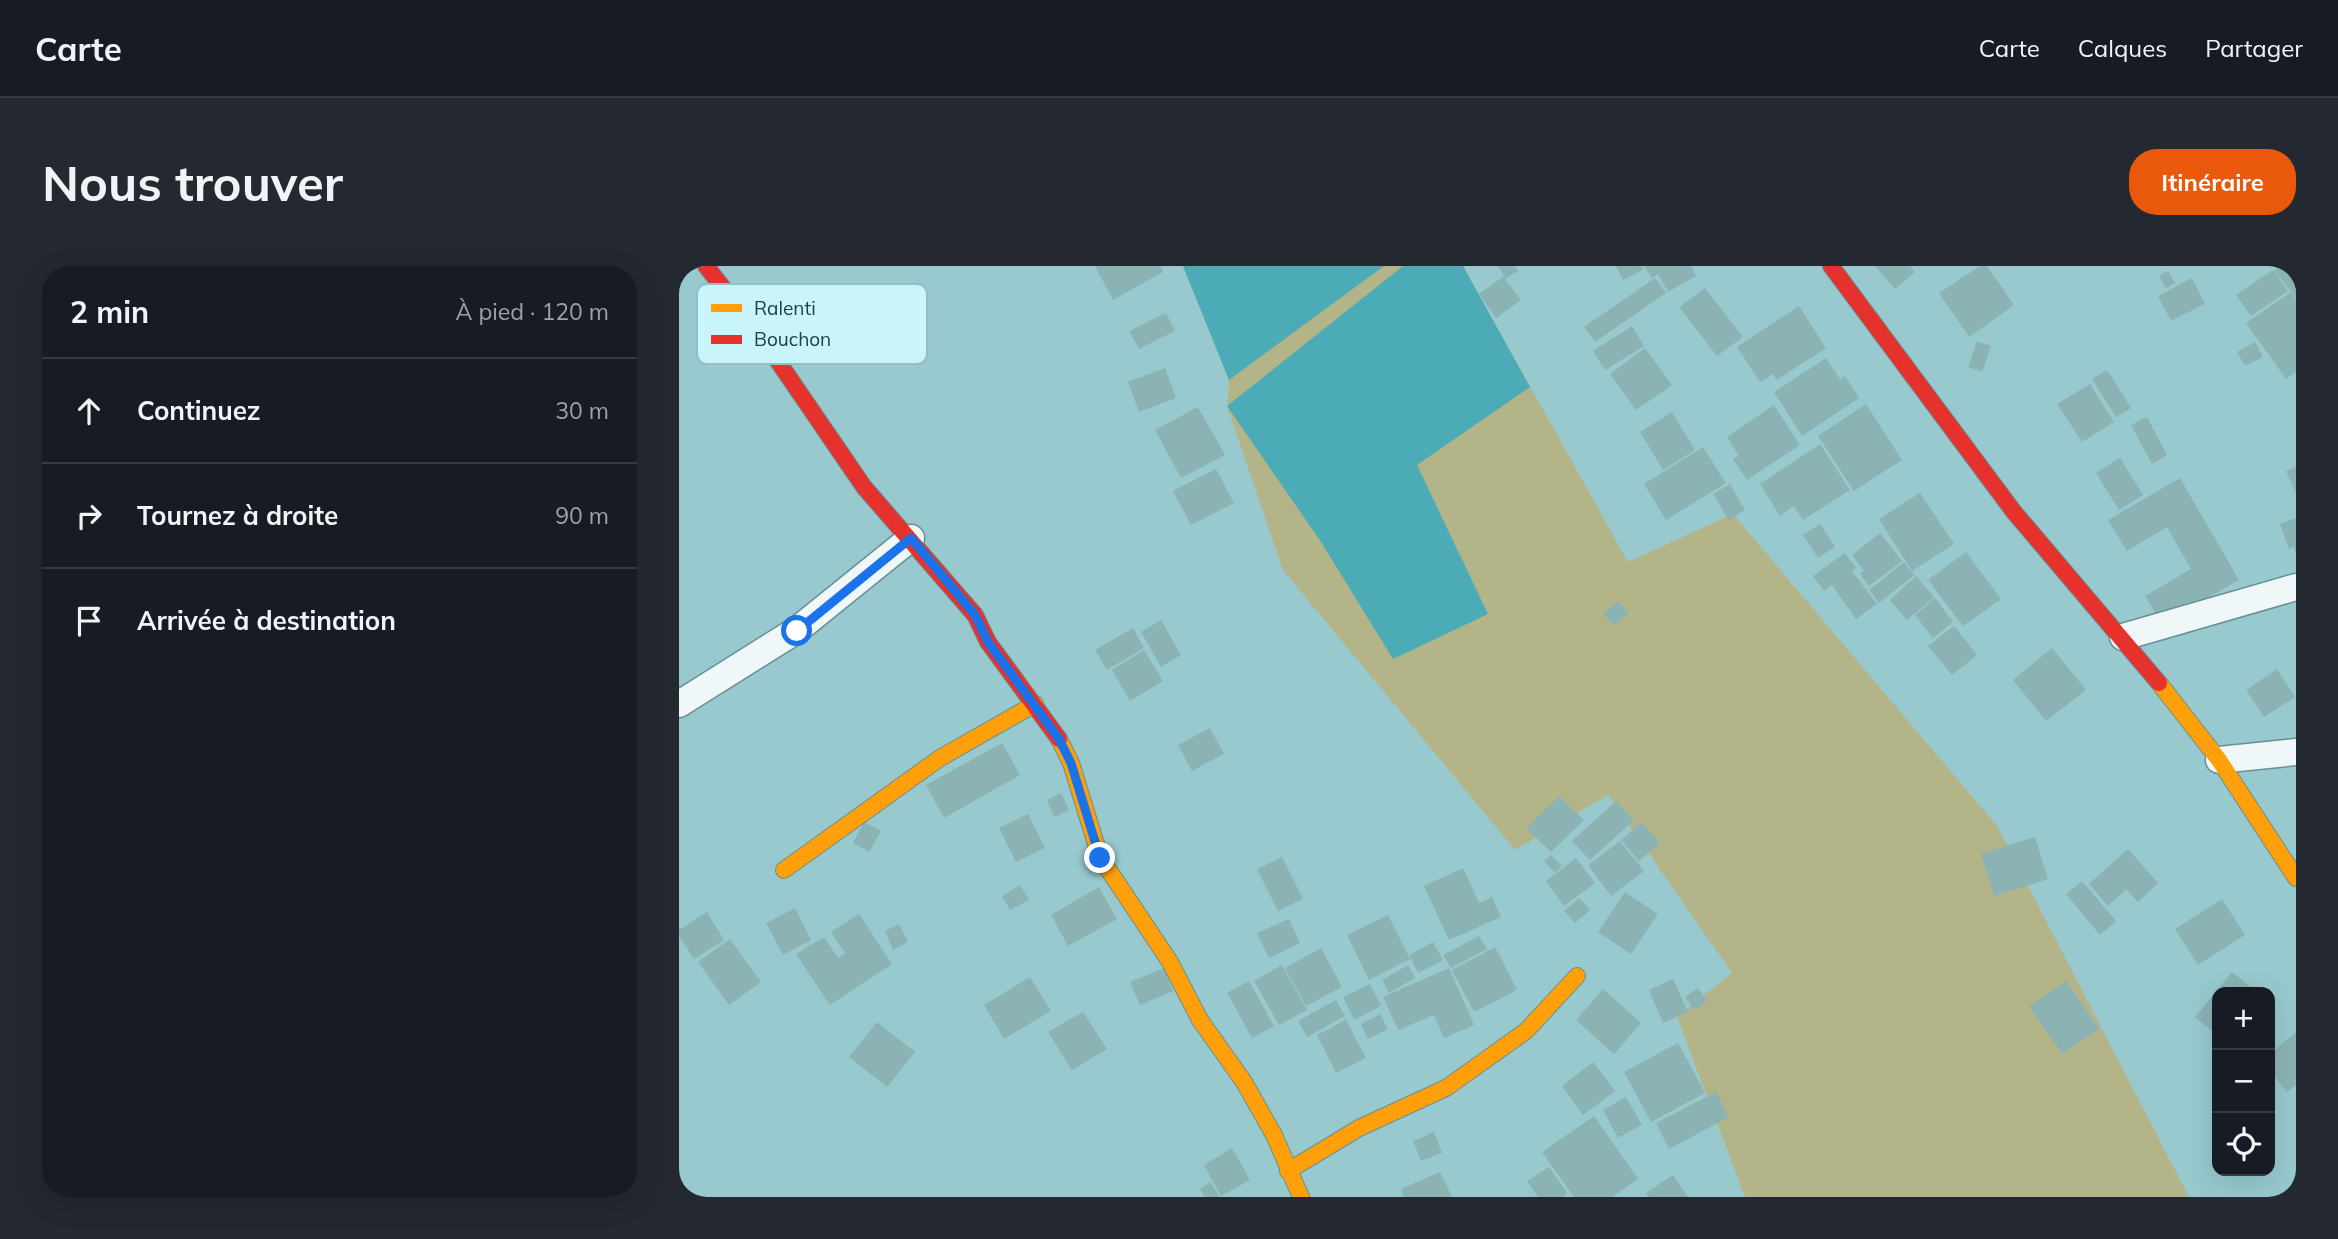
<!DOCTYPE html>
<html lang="fr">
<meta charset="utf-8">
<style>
:root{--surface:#171b24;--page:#242831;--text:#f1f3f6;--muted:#9ea1a6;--line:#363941;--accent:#ea580c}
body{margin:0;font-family:Mulish,sans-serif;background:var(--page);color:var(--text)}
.controls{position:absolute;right:21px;bottom:21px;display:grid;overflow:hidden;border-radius:14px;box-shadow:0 7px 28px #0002}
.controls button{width:63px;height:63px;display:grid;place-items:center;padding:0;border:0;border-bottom:2px solid var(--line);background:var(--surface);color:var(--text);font:35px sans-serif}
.stop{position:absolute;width:21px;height:21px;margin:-16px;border:5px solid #1a73e8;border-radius:50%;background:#fff}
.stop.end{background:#1a73e8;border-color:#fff;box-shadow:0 2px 7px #0008}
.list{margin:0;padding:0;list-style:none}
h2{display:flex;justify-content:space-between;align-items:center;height:91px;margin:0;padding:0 28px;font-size:30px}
h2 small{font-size:23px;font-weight:400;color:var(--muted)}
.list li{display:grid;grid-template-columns:46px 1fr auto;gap:21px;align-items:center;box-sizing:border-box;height:105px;padding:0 28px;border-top:2px solid var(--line)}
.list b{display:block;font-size:26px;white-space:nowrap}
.list em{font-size:23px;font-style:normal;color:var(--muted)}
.icon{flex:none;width:38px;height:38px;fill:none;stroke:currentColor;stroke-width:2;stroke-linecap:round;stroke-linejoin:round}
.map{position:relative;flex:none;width:1617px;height:931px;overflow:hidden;border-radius:28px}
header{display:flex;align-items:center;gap:42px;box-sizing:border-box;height:98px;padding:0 35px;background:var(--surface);border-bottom:2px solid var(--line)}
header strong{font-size:33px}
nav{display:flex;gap:38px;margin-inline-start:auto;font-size:24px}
.intro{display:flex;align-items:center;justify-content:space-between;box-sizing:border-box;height:168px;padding:0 42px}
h1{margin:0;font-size:49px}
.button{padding:18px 32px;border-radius:28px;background:var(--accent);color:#fff;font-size:24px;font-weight:700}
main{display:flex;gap:42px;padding:0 42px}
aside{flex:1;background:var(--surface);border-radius:28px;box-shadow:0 7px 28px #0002}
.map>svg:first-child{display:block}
.green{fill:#b3b589}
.water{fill:#4bacb7}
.building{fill:#8bb3b4}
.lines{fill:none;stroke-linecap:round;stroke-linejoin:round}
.street-casing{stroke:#669095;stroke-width:29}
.slow-casing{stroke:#669095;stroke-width:18}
.jam-casing{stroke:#669095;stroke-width:18}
.street{stroke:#eff7f8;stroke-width:26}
.slow{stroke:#ff9f0a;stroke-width:16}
.jam{stroke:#e5322d;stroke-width:16}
.route{stroke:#1a73e8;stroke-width:9}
.key{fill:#c9f4f9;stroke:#94bec3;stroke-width:2}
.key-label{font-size:19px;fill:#1a4145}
</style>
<header>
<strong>Carte</strong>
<nav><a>Carte</a><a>Calques</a><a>Partager</a></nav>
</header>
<div class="intro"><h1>Nous trouver</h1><a class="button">Itinéraire</a></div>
<main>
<aside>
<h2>2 min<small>À pied · 120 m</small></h2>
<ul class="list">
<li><svg class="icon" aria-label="ahead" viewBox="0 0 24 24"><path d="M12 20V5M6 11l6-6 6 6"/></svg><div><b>Continuez</b></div><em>30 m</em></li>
<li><svg class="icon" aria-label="right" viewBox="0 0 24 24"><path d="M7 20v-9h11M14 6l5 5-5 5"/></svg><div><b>Tournez à droite</b></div><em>90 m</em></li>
<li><svg class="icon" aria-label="arrive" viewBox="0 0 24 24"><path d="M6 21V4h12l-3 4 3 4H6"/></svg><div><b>Arrivée à destination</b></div></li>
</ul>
</aside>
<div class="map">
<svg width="1617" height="931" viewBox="0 0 1617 931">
<rect width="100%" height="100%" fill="#97c9cf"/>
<path class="green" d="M504 0H784L949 296 1054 248 1318 560 1510 931H1066L998 751 1053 707 929 529 836 584 604 304 548 140 550 114Z"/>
<g class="water">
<path d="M504 0H705L550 114Z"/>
<path d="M724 0H784L851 121 738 199 809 348 714 393 642 276 548 140Z"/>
</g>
<g class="building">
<path d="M416 0H481L484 6 434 34Z"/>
<path d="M819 0H835L839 5 826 13 842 34 817 52 800 28 825 10Z"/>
<path d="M937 0H962L964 4 944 14Z"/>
<path d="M965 0H1012L1017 10 989 26 979 8 973 12Z"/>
<path d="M1196 0H1231L1236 6 1216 23Z"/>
<path d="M1301 0H1308L1335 39 1290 71 1260 27Z"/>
<path d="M1601 0H1617V31L1595 5Z"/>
<path d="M1594 4 1609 25 1572 50 1557 29Z"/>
<path d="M1489 5 1496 17 1487 22 1480 10Z"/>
<path d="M976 12 987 27 916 76 905 61Z"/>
<path d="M1513 12 1526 38 1492 55 1479 30Z"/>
<path d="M1026 22 1064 71 1038 90 1000 41Z"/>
<path d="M1612 26 1617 33V106L1607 113 1567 57Z"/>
<path d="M1120 40 1147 82 1098 114 1094 108 1081 116 1058 81Z"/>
<path d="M487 47 496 65 460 83 450 65Z"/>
<path d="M953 60 965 80 926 104 914 85Z"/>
<path d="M1298 75 1312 80 1303 106 1289 101Z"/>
<path d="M1576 76 1584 91 1566 100 1558 86Z"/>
<path d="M966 82 993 119 957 144 931 108Z"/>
<path d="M1147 92 1161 113 1166 110 1180 132 1123 170 1095 126Z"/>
<path d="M486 102 497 132 460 146 449 116Z"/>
<path d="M1428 104 1452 142 1437 151 1413 113Z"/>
<path d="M1411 118 1435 156 1403 176 1378 138Z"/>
<path d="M1187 138 1223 194 1175 225 1139 170Z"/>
<path d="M1095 139 1121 179 1068 214 1054 193 1060 190 1048 171Z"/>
<path d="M519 141 546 189 502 212 476 164Z"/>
<path d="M993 146 1016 184 984 204 961 166Z"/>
<path d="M1468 151 1488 189 1473 198 1452 159Z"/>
<path d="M1141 178 1171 224 1124 254 1115 240 1101 250 1081 218Z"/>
<path d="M1024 181 1047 217 987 254 965 218Z"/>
<path d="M1441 192 1464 229 1440 244 1417 207Z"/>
<path d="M1617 201V227L1607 205Z"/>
<path d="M537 203 555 237 512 259 494 225Z"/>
<path d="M1501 212 1560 314 1483 358 1466 330 1512 303 1488 261 1448 285 1429 254Z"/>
<path d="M1051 218 1066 244 1050 254 1034 228Z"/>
<path d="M1241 227 1275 278 1233 305 1200 253Z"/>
<path d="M1617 252V287L1614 281 1610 283 1601 258Z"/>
<path d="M1141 258 1156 281 1139 292 1124 269Z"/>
<path d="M1201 267 1223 295 1190 320 1181 308 1185 305 1173 289Z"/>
<path d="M1287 286 1322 333 1284 360 1249 314Z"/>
<path d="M1166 287 1177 302 1173 305 1198 338 1177 353 1153 319 1145 325 1134 310Z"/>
<path d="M1225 296 1235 309 1200 337 1190 324Z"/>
<path d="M1237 310 1255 331 1228 354 1211 334Z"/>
<path d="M1256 332 1274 356 1254 372 1236 349Z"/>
<path d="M939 335 950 347 935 360 924 348Z"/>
<path d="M482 354 502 389 482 401 462 366Z"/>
<path d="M1275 360 1298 389 1273 409 1249 380Z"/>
<path d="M454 362 465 382 428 404 416 384Z"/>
<path d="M1373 382 1407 424 1367 455 1334 414Z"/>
<path d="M465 384 484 415 451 435 433 404Z"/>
<path d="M1598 403 1616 431 1585 451 1567 424Z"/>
<path d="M531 462 545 488 513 505 499 479Z"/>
<path d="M323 477 341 509 265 552 247 519Z"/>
<path d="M382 527 390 544 375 551 368 534Z"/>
<path d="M880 530 905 554 872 586 847 562Z"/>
<path d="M937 535 955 554 911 594 893 575Z"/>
<path d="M349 548 366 582 337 596 320 562Z"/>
<path d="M185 556 202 565 190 586 174 577Z"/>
<path d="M963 556 981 577 960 595 942 574Z"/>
<path d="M1356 571 1369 613 1315 630 1302 588Z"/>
<path d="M941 575 965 605 932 630 909 599Z"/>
<path d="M1449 583 1479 617 1459 636 1447 623 1429 640 1410 618Z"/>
<path d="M872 589 883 600 876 607 865 595Z"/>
<path d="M603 591 624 633 599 645 578 603Z"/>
<path d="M897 592 916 617 885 640 867 615Z"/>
<path d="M784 602 800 637 813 631 822 651 770 674 745 620Z"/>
<path d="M1403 615 1437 655 1421 669 1387 628Z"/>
<path d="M341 619 350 634 331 644 323 630Z"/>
<path d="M420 621 438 653 389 680 372 649Z"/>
<path d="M946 626 979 648 952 688 919 666Z"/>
<path d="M900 632 911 644 896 657 885 645Z"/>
<path d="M1543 633 1566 669 1519 699 1496 663Z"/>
<path d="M116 642 132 674 104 689 87 657Z"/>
<path d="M28 646 45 674 15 693 0 670V664Z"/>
<path d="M180 648 213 698 151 739 117 688 145 671 159 692 166 687 152 666Z"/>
<path d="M709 649 731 693 690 714 668 669Z"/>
<path d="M610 653 621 677 590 692 578 667Z"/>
<path d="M220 658 229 676 214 684 206 665Z"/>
<path d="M800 670 808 683 772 702 764 689Z"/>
<path d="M51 673 82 716 50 739 19 696Z"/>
<path d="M754 676 764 694 739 707 730 689Z"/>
<path d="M816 681 838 724 795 746 773 704Z"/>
<path d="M642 682 663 721 627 740 606 702Z"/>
<path d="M603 699 628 744 600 759 575 715Z"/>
<path d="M729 699 736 712 710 727 703 714Z"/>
<path d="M485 702 494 725 461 739 451 716Z"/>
<path d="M770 702 795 759 765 772 755 749 719 764 704 731Z"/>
<path d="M1553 706 1578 726H1538V769L1516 751Z"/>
<path d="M351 711 372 745 325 773 305 739Z"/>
<path d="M994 713 1009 746 984 757 970 724Z"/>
<path d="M570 715 595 760 573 772 548 727Z"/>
<path d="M1387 715 1420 763 1383 788 1350 740Z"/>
<path d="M691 718 702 740 675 754 664 731Z"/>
<path d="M1019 722 1028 735 1015 744 1006 731Z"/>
<path d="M924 723 962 757 935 788 897 754Z"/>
<path d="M657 734 666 750 628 771 619 755Z"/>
<path d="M404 746 428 783 393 804 369 766Z"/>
<path d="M701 748 709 763 689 773 682 758Z"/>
<path d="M667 754 687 792 657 807 638 769Z"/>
<path d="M198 756 236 786 208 821 170 791Z"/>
<path d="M1617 766V819L1608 826 1591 805V788Z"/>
<path d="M999 777 1026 827 972 856 945 806Z"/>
<path d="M914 796 936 825 904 849 883 820Z"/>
<path d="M1037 826 1050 851 990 883 977 857Z"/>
<path d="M947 831 963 859 939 872 924 844Z"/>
<path d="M915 850 959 913 933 931H895L863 886Z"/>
<path d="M755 866 763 887 742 895 734 875Z"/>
<path d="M553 882 571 914 542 930 525 899Z"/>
<path d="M870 901 888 927 883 931H859L848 915Z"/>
<path d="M761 906 773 931H725L722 923Z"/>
<path d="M994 909 1009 931H970L967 927Z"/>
<path d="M531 916 541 931H526L521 923Z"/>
</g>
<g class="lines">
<g class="street-casing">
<g id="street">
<path d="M1444 371 1617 321"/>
<path d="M0 438 118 364 232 272"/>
<path d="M1540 494 1617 486"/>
</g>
</g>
<g class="slow-casing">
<g id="slow">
<path d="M1480 417 1540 494 1617 612"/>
<path d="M380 473 392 497 421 591 491 696 521 754 565 816 595 869 622 931"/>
<path d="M105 604 261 492 356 438"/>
<path d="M609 905 680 862 767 822 847 765 898 710"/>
</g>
</g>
<g class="jam-casing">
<g id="jam">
<path d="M27 0 81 69 185 221 296 349 309 376 380 473"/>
<path d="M1152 0 1335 246 1480 417"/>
</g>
</g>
<use href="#street" class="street"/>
<use href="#slow" class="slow"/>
<use href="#jam" class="jam"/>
</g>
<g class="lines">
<path class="route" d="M118 365 232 272 296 349 309 376 380 473 392 497 421 592"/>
</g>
<rect x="18" y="18" width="230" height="80" rx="10" class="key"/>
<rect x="32" y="38" width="31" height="8" fill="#ff9f0a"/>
<rect x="32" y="69" width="31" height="9" fill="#e5322d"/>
<g class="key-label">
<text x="75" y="49">Ralenti</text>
<text x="75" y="80">Bouchon</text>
</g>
</svg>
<div class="controls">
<button>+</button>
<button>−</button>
<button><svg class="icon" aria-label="locate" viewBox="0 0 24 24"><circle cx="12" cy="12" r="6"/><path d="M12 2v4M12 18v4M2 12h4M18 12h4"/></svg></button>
</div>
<div class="stop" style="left:118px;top:365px"></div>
<div class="stop end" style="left:421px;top:592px"></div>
</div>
</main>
